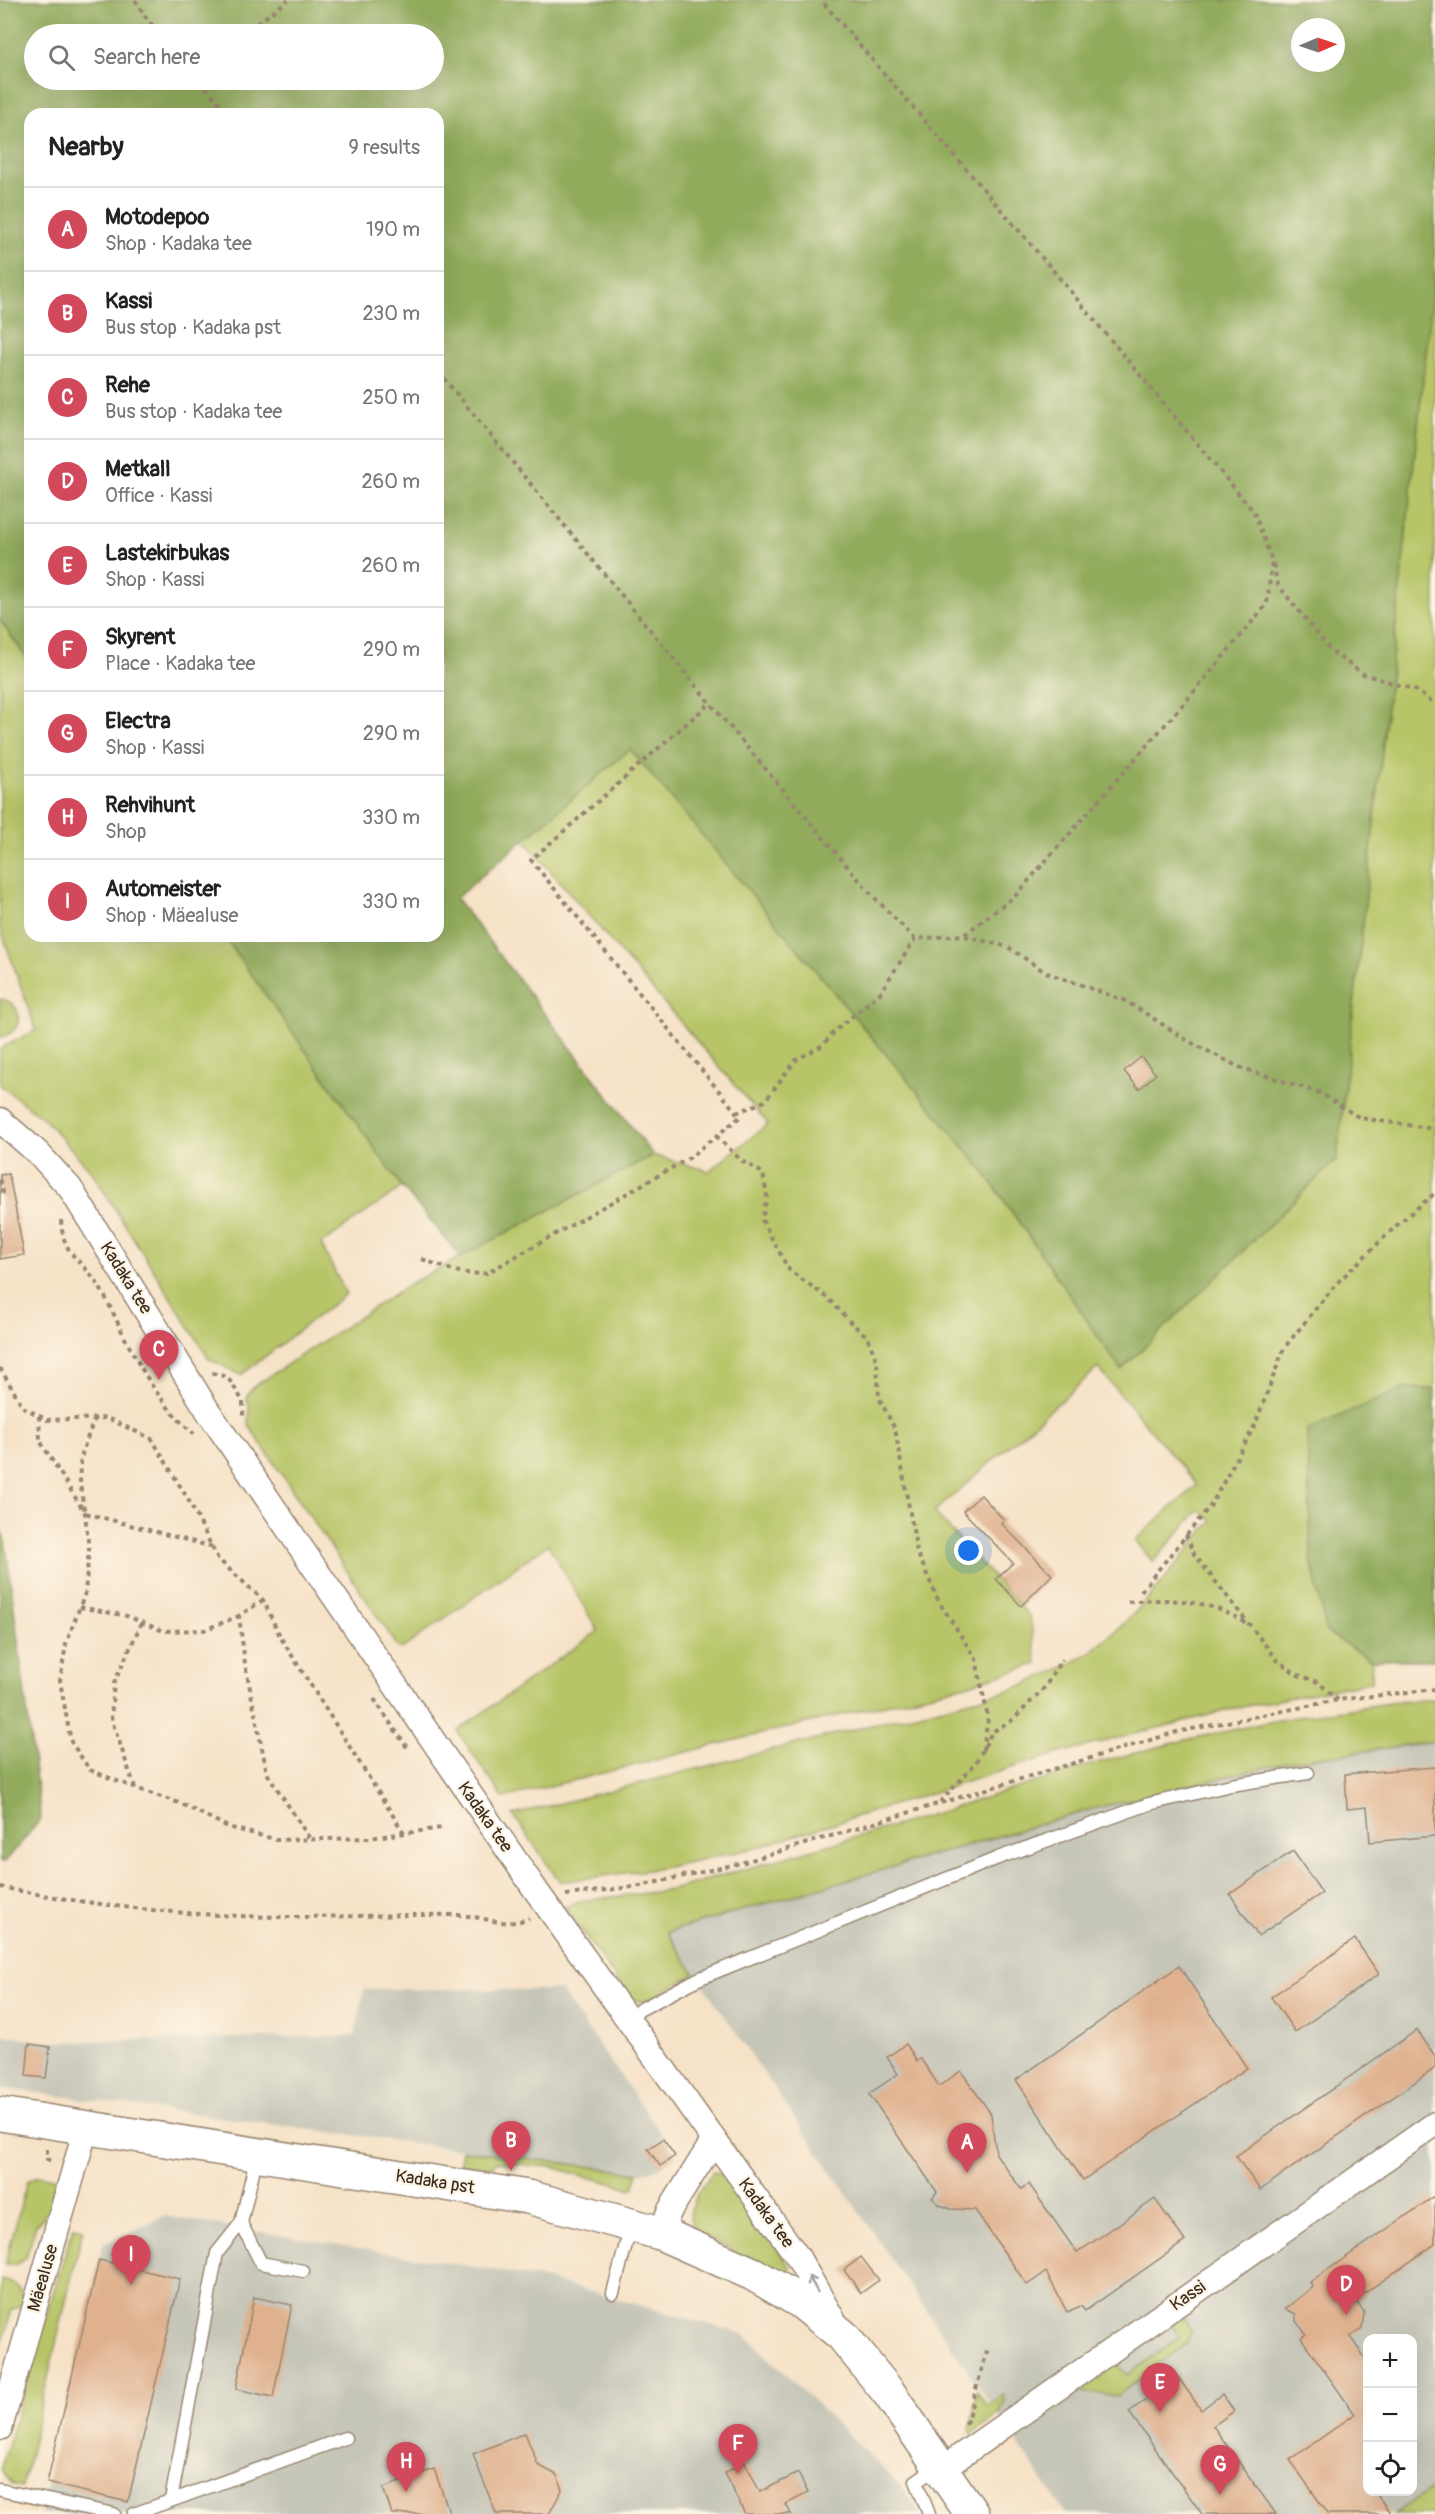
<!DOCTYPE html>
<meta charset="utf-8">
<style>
:root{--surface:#fff;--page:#f2f2f2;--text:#222;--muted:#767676;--line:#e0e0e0;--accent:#d1495b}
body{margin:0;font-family:Pangolin,sans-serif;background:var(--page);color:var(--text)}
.controls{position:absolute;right:18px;bottom:18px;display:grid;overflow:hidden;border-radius:12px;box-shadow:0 6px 24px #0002}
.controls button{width:54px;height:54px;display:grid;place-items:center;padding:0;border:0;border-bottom:2px solid var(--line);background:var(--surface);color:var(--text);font:30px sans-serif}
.compass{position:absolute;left:1291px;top:18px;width:54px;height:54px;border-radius:50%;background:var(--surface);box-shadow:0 6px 24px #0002;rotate:88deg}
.you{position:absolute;left:969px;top:1551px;width:21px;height:21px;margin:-15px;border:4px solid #fff;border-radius:50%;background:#1a73e8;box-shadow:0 0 0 9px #1a73e833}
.badge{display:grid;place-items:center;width:39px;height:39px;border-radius:50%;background:var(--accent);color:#fff;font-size:20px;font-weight:700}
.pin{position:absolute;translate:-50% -50px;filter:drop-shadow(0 2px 3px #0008)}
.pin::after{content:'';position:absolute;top:32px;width:21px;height:18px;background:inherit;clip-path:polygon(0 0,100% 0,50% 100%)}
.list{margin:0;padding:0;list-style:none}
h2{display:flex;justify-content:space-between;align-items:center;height:78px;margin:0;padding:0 24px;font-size:26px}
h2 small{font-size:20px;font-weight:400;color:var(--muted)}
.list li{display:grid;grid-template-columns:39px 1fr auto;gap:18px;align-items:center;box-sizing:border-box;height:84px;padding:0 24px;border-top:2px solid var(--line)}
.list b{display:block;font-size:22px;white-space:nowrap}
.list p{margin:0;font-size:20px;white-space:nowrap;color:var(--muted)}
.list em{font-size:20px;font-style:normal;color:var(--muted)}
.icon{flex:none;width:33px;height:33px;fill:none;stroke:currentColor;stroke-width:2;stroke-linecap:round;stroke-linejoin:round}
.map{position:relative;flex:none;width:1435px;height:2514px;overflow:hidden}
.search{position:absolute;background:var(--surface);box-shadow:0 6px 24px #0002;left:24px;top:24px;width:420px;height:66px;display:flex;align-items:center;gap:15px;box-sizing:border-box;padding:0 21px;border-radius:33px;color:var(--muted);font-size:22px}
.panel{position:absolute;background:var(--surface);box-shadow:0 6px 24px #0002;left:24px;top:108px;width:420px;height:834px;border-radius:18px}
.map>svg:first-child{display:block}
.industrial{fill:#c5c5b8;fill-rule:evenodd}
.green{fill:#b7c568;stroke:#797843;stroke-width:1.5}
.forest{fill:#91aa5c;stroke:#666a3d;stroke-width:1.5;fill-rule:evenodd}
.building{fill:#dfb18e}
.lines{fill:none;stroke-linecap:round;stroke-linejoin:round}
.lane-casing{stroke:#988672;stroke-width:15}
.street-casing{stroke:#988672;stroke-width:27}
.secondary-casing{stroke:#988672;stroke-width:36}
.path{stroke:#988672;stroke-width:4;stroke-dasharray:4.5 4.5;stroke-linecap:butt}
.lane{stroke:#fff;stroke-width:12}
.street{stroke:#fff;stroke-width:24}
.secondary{stroke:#fff;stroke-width:33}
.oneway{stroke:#a79f9a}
.labels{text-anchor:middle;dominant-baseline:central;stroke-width:4.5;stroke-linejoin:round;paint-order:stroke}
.street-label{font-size:18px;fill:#3b2a1e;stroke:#fcf5e5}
</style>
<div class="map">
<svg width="1435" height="2514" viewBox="0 0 1435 2514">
<rect width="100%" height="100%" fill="#fcf5e5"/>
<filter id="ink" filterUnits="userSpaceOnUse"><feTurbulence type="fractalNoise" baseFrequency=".0167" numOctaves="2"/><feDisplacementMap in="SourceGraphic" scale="12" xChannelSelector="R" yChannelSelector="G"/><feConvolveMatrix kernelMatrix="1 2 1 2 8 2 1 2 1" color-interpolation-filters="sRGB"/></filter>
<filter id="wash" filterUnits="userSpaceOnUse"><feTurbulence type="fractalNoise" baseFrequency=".008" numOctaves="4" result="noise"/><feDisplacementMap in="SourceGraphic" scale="24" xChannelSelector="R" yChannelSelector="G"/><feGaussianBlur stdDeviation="1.35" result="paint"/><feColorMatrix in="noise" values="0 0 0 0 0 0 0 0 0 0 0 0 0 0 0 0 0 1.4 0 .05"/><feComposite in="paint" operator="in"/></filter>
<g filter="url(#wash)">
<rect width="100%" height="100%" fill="#f6e2c7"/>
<g class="industrial">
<path d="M1435 1741V2514H1066L667 1932 1096 1808 1287 1762ZM1368 2338H1412V2492H1368Z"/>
<path d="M364 1989 560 1990 676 2155 658 2169 638 2173 0 2088V2035L48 2042 355 2036Z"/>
<path d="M164 2216 540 2278 744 2334 904 2489 921 2514H42L47 2483 103 2244Z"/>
</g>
<g class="green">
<path d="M1435 271V1389L1405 1388 1379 1400 1326 1632 1372 1660 1371 1682 1236 1708 1056 1754 755 1848 662 1868 560 1882 513 1815 1011 1690C1039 1678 1069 1667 1094 1649 1139 1616 1177 1563 1212 1520L1199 1510 1153 1562 1135 1540 1197 1485 1098 1368 934 1512 1030 1617 1037 1664 966 1685 723 1743 503 1798 457 1731 598 1631 548 1544 402 1649 398 1647 249 1426V1406L246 1397 253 1387 408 1285 653 1155 709 1171 768 1124 524 840 630 749 983 1170 1121 1370 1337 1159Z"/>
<path d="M0 620 30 663V936H224L402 1187 321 1244 346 1294 241 1375 209 1359 92 1172 45 1120 0 1085V1049L36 1030 0 927Z"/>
<path d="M0 999C25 1002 24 1034 0 1037Z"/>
<path d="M1435 1699V1741L1287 1762 1096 1808 667 1932 695 1974 644 2002 630 1999 565 1907 579 1901 672 1890 911 1821 1100 1762 1190 1739 1284 1719 1396 1702Z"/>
<path d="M462 2150 638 2173 633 2189 551 2167 495 2162 493 2167 460 2164Z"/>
<path d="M713 2172 724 2174 789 2265 791 2269 787 2274 783 2275 697 2233C680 2213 699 2189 713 2172Z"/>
<path d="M38 2176 56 2178 52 2208 36 2225 26 2258 15 2265H5L27 2181Z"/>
<path d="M73 2227 83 2229 22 2487 13 2485 0 2470Z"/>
<path d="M1 2280C16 2283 24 2288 23 2304L12 2310 0 2349Z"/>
<path d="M1181 2317 1186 2321 1191 2332 1186 2344 1117 2396 1073 2391 1114 2361 1127 2375 1180 2337 1169 2321Z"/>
<path d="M977 2391 987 2406 1003 2395 1005 2399 1000 2414 972 2434 970 2430Z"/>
<path d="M1435 2486V2514H1394Z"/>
</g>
<g class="forest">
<path d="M0 0H1435V271L1337 1159 1121 1370 983 1170 630 749 456 898 653 1155 461 1257 402 1187 224 936H438V114H30V663L0 620ZM1300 27H1336V63H1300ZM34 34H434V80H34Z"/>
<path d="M1405 1388 1435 1389V1660H1372L1326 1632 1311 1559 1307 1430Z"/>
<path d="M0 1530 5 1539 41 1819 5 1862H0Z"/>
</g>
<g id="blocks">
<g class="building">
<path d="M1141 1057 1156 1074 1139 1089 1124 1071Z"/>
<path d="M9 1174 24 1255 0 1259V1175Z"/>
<path d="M981 1495 1004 1520 1001 1523 1052 1575 1021 1606 996 1579 1013 1563 963 1511Z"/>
<path d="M1435 1767V1836L1370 1842 1367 1807 1347 1809 1345 1774Z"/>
<path d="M1293 1851 1322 1893 1258 1936 1230 1894Z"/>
<path d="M1355 1939 1379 1974 1295 2032 1271 1997Z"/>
<path d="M1179 1966 1247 2068 1083 2180 1016 2080Z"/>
<path d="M1417 2030 1435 2056V2068L1260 2190 1236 2156Z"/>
<path d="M29 2044 50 2047 46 2078 26 2076Z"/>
<path d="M906 2044 917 2061 920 2058 939 2086 961 2071 991 2114 996 2154 1021 2189 1029 2184 1077 2253 1155 2199 1185 2241 1085 2311 1081 2306 1067 2312 1046 2272 1027 2285 975 2210 951 2209 940 2205 932 2198 937 2192 869 2094 898 2074 887 2057Z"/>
<path d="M663 2139 675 2156 660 2166 648 2149Z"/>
<path d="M1435 2196V2244L1355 2300 1364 2312 1362 2328 1350 2337 1368 2362V2492H1375L1391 2514H1328L1290 2460 1355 2414 1301 2338 1306 2334 1296 2321V2314L1285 2309 1313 2287 1310 2282Z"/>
<path d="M861 2257 879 2280 861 2293 844 2270Z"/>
<path d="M99 2260 180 2279 128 2502 47 2483Z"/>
<path d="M254 2297 292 2305 273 2397 236 2389Z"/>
<path d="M1178 2377 1201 2410 1222 2394 1234 2411 1213 2426 1276 2514H1202L1129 2412Z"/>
<path d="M525 2433 538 2465 557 2475 562 2490 549 2514H496L473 2454Z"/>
<path d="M745 2462 760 2492 798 2473 808 2493 786 2504 791 2514H745L724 2473Z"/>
<path d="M434 2469 450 2514H392L383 2488Z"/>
</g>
</g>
</g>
<g filter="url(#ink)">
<use href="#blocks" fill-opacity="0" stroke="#988672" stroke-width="1.5"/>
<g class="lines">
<g class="lane-casing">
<g id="lane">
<path d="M626 2017 698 1979 998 1858 1149 1804 1231 1785 1308 1773"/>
<path d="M241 2223 261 2263 303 2271"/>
<path d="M613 2293 631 2225"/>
<path d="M0 2490 114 2514"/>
<path d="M171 2500 217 2253 241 2223 257 2155"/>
<path d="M134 2514 345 2438"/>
<path d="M929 2514 916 2481 938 2466"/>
</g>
</g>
<g class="street-casing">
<g id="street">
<path d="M0 1120 39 1154 70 1188 208 1411 314 1567 537 1892 797 2256 835 2323"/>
<path d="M660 2233 670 2210 714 2140"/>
<path d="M0 2428 86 2128"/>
<path d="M942 2469 1435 2124"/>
</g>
</g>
<g class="secondary-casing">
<path id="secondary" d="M0 2114 528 2197 660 2233 753 2274 801 2302 842 2335 889 2393 972 2514"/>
</g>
<g class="path">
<path d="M135 0 149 22 162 34"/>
<path d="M243 34 288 0"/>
<path d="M200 80 228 114"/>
<path d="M438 371 710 703 869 892 915 939 964 935 1016 895 1192 694 1267 604 1272 561 1254 512 1051 268 821 0"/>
<path d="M1273 564 1278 585 1331 651 1363 674 1415 690 1435 704"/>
<path d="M965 936 1008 947 1045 972 1126 1001 1190 1042 1239 1067 1320 1093 1360 1118 1435 1129"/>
<path d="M736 1113 765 1101 796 1060 823 1045 835 1031 880 993 915 939"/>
<path d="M716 1136 742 1161 763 1173 767 1196 762 1220 789 1270 828 1298 853 1325 867 1336 877 1362 879 1398 895 1429 917 1552 939 1602 976 1659 988 1718 983 1750"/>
<path d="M0 1180 3 1193 0 1194"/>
<path d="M61 1220C63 1254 76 1255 94 1279 110 1301 119 1329 133 1353 148 1382 169 1413 194 1434"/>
<path d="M422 1259C447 1268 460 1276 487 1273L689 1158 740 1117 531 860 710 703"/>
<path d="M0 1368 23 1407 47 1420 107 1418 152 1439 189 1501 218 1559 263 1600 281 1638 404 1833"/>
<path d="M212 1373 224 1376 230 1381 243 1401V1420"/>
<path d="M39 1416 40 1441 85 1513 89 1550 85 1593 66 1644 60 1681 71 1742 90 1770 135 1788 182 1804 228 1827 278 1840 369 1838 442 1828"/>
<path d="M95 1418C78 1460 76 1468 85 1513L213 1547"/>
<path d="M1186 1535 1194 1554 1277 1660 1298 1675 1318 1682 1338 1700"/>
<path d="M1141 1591 1211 1505 1255 1425 1284 1348 1336 1284 1398 1224 1435 1193"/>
<path d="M263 1600 239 1616 245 1664 267 1773 310 1839"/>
<path d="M1128 1602C1169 1597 1211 1600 1246 1623"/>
<path d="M80 1607 127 1616 163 1631 204 1630 239 1616"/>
<path d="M374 1699 408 1749"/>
<path d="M135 1788 111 1718 114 1683 142 1622"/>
<path d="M940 1802 976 1763 992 1732 1014 1719 1045 1687 1062 1659"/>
<path d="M0 1887C79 1903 159 1913 240 1916 313 1919 385 1914 458 1915 484 1916 505 1929 529 1918"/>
<path d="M566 1895 640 1886 741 1863 1177 1732 1338 1700 1435 1689"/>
<path d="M47 2149V2159L53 2162"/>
<path d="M966 2424 988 2348"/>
</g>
<use href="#lane" class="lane"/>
<use href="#street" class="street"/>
<use href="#secondary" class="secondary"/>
</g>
<defs><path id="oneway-shaft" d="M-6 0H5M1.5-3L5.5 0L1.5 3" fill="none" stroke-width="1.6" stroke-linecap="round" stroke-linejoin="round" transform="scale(1.5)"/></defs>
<use class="oneway" href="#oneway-shaft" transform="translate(813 2284) rotate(-119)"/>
</g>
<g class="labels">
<g class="street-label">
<text transform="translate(126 1278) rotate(58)">Kadaka tee</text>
<text transform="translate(485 1817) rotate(55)">Kadaka tee</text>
<text transform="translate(435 2182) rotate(9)">Kadaka pst</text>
<text transform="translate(766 2213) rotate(54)">Kadaka tee</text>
<text transform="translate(43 2278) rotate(-74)">Mäealuse</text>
<text transform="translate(1188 2296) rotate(-35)">Kassi</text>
</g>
</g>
</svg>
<div class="controls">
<button>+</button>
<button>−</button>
<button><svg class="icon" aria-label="locate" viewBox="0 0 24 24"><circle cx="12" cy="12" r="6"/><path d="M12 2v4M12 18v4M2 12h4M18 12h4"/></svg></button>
</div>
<svg class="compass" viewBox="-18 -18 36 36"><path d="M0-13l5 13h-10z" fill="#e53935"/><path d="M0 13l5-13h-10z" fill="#767676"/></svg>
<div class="you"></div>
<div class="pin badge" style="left:967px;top:2173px">A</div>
<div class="pin badge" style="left:511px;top:2171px">B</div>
<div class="pin badge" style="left:159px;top:1380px">C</div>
<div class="pin badge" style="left:1346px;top:2315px">D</div>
<div class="pin badge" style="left:1160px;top:2413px">E</div>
<div class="pin badge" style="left:738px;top:2474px">F</div>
<div class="pin badge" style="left:1220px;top:2495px">G</div>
<div class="pin badge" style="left:406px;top:2492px">H</div>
<div class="pin badge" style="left:131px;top:2285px">I</div>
<div class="search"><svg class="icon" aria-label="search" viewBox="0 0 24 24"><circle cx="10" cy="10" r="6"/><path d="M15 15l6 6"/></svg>Search here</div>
<section class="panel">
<h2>Nearby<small>9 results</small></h2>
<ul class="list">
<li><span class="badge">A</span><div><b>Motodepoo</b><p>Shop · Kadaka tee</p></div><em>190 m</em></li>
<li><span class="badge">B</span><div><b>Kassi</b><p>Bus stop · Kadaka pst</p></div><em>230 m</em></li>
<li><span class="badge">C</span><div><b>Rehe</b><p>Bus stop · Kadaka tee</p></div><em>250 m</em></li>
<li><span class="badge">D</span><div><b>Metkall</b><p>Office · Kassi</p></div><em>260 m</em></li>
<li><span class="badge">E</span><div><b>Lastekirbukas</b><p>Shop · Kassi</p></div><em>260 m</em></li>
<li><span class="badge">F</span><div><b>Skyrent</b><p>Place · Kadaka tee</p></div><em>290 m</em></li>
<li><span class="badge">G</span><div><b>Electra</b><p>Shop · Kassi</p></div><em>290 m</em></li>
<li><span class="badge">H</span><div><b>Rehvihunt</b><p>Shop</p></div><em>330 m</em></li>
<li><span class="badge">I</span><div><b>Automeister</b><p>Shop · Mäealuse</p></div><em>330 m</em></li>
</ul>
</section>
</div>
